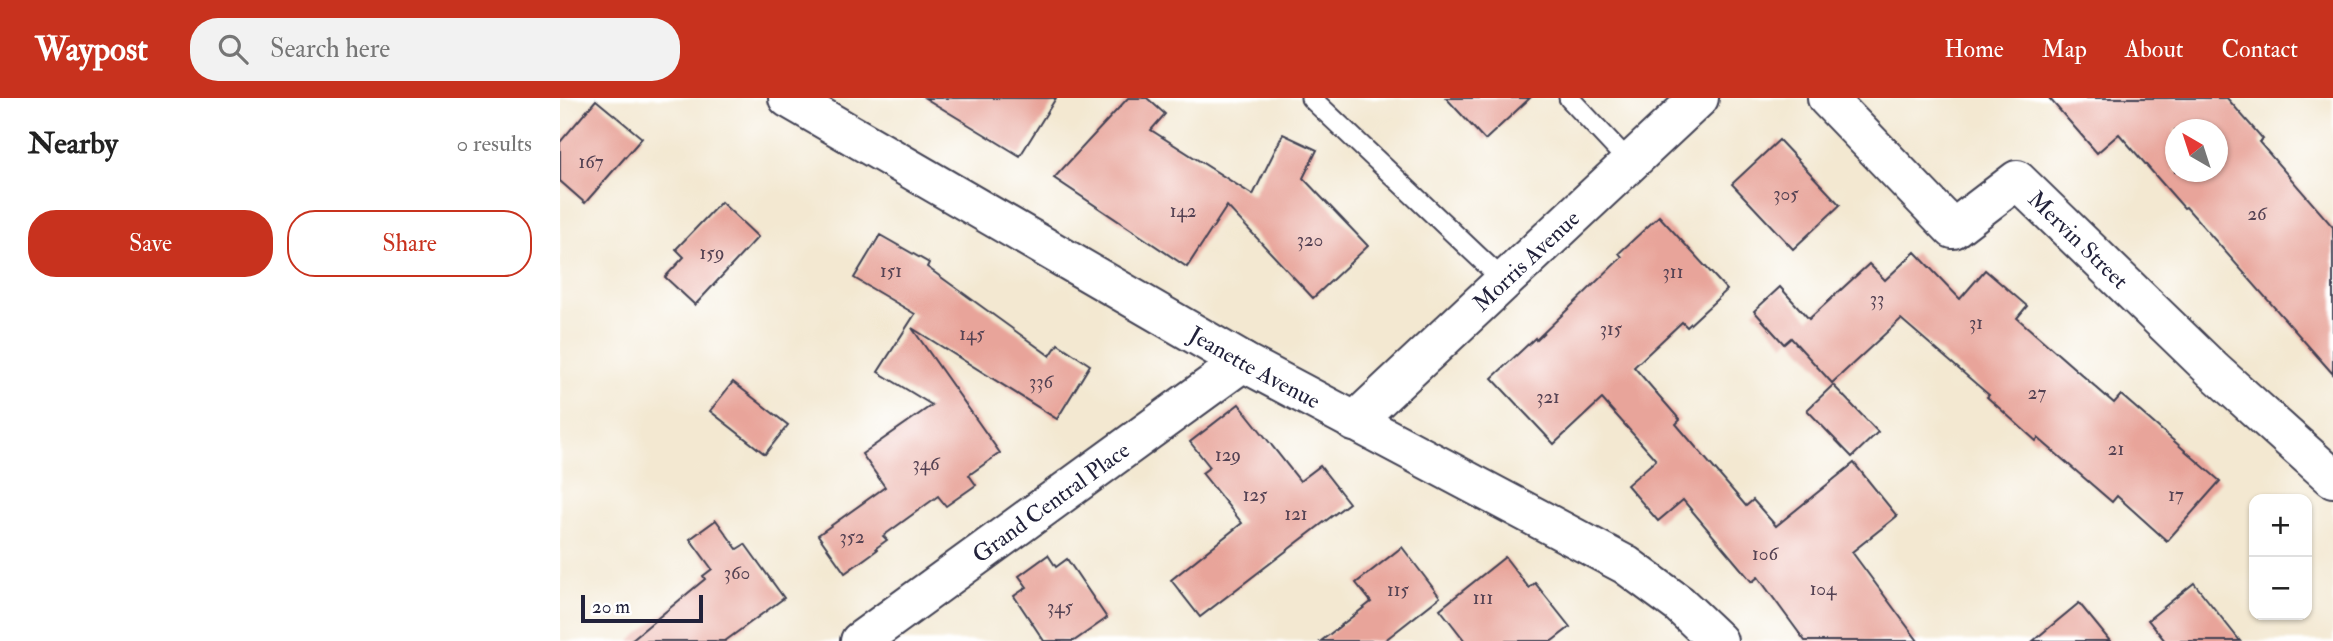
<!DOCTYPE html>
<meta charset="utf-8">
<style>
:root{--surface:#fff;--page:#f2f2f2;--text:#222;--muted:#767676;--line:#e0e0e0;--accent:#c8321e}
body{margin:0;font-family:"IM FELL Double Pica",serif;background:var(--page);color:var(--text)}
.controls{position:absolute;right:21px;bottom:21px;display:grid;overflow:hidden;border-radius:14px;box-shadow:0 2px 5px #0004}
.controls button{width:63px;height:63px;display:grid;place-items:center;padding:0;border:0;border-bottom:2px solid var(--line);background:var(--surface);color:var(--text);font:35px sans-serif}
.compass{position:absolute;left:1605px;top:21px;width:63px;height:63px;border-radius:50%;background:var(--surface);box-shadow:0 2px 5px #0004;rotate:321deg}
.scale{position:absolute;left:21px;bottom:18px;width:122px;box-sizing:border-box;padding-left:7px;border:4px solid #22223b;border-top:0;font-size:19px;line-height:24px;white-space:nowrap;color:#22223b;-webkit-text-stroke:5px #fff;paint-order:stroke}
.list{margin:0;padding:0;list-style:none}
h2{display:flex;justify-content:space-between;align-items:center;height:91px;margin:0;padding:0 28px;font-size:30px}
h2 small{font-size:23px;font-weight:400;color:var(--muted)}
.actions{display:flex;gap:14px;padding:21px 28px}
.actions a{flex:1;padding:16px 0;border:2px solid var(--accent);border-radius:28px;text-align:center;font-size:24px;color:var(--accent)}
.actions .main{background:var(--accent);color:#fff}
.icon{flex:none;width:38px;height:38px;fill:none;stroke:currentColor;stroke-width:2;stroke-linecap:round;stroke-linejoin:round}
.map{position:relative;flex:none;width:1773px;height:543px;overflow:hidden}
header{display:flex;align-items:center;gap:42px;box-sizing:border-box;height:98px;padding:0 35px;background:var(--accent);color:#fff}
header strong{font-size:33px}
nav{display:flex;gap:38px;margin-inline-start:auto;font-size:24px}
.search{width:490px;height:63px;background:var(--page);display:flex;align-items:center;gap:18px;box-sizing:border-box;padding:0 24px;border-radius:28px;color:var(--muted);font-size:26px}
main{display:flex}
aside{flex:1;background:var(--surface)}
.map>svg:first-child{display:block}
.building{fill:#e8a49a;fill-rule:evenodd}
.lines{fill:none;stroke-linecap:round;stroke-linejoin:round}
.lane-casing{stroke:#414052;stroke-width:23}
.street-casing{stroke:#414052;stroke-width:42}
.lane{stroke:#fff;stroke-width:19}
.street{stroke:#fff;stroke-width:38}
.labels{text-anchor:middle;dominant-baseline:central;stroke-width:5;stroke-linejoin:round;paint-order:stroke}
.number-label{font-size:19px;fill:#544253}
.street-label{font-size:23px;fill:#22223b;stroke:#fff}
</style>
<header>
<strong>Waypost</strong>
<div class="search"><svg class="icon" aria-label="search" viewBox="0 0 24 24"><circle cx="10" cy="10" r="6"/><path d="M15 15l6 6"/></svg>Search here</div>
<nav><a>Home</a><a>Map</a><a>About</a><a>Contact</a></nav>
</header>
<main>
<aside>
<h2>Nearby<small>0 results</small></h2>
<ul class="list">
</ul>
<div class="actions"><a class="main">Save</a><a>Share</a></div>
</aside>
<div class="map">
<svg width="1773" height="543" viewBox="0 0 1773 543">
<rect width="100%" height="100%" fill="#fff"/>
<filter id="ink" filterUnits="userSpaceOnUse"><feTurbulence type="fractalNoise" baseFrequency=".0143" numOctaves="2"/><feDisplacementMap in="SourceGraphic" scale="14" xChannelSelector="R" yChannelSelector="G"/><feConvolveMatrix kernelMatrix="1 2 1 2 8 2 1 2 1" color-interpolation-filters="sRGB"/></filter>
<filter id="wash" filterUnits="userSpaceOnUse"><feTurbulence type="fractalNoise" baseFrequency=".00686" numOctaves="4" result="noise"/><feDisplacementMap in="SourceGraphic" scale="28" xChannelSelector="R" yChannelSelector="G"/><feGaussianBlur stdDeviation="1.57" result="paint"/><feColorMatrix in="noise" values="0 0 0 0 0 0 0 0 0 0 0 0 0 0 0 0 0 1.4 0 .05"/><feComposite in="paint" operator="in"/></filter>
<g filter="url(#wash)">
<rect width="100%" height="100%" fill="#f3e8d1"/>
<g id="blocks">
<g class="building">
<path d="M365 0H496L460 58Z"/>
<path d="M568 0H587L605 16 591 32 693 97 723 36 757 52 743 80 808 148 753 200 667 108 627 169 494 80Z"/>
<path d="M886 0H970L925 42Z"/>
<path d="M1489 0H1667L1703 41 1699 44 1773 129V276L1626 109 1624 110 1559 36 1537 55ZM1615 32H1657V74H1615Z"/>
<path d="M36 2 82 40 25 105 0 83V44Z"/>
<path d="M1219 42 1280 107 1233 151 1172 86Z"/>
<path d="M161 104 198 139 135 207 105 179 124 159 116 151Z"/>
<path d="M1099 118 1167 192 1127 229 1122 224 1074 269 1120 322 1116 326 1186 408 1193 402 1216 428 1294 365 1337 418 1292 454 1358 543H1245L1198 479 1192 484 1123 402 1098 423 1067 387 1096 362 1042 301 994 346 932 280 975 240 976 242 1062 159 1059 155Z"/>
<path d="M320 137 369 165 367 169 490 258 498 246 530 267 497 321 352 230 440 355 409 377 416 387 386 408 378 398 323 438 327 442 316 450 317 452 285 475 258 437 325 389 302 356 372 307 318 274 355 216 294 180Z"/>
<path d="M1355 154 1400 201 1425 172 1467 208 1457 220 1554 305 1561 297 1660 383 1607 443 1557 398 1552 404 1478 340 1476 343 1427 299 1429 297 1341 221 1272 285 1231 240 1224 246 1194 213 1220 189 1249 221 1309 166 1325 182Z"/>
<path d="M173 284 228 327 205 356 150 313Z"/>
<path d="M1273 287 1318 334 1292 359 1247 312Z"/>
<path d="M679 306 740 383 760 368 789 405 640 519 611 482 682 425 642 375 650 369 630 344Z"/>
<path d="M156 422 177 451 185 446 224 500 165 543H70L145 481 143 478 152 471 130 441Z"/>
<path d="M842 449 880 499 824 543H761L811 504 796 485Z"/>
<path d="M488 457 496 469 507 461 547 520 514 543H484L454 498 467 489 459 478Z"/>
<path d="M945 459 969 490 975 485 1010 529 992 543H905L880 511Z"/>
<path d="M1634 485 1680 543H1605L1588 522Z"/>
<path d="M1519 505 1550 543H1473Z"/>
</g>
</g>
</g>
<g filter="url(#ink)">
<use href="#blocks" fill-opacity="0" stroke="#414052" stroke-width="2"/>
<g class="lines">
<g class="lane-casing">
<g id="lane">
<path d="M751 0 944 183"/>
<path d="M1009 0 1070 65"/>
</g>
</g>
<g class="street-casing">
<g id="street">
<path id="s1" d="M228 0 683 264 1066 467 1119 506 1158 543"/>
<path id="s2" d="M1267 0 1393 131 1457 82 1654 273 1773 380"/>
<path id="s3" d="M794 324 1139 0"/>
<path id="s4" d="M300 543 683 264"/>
</g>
</g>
<use href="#lane" class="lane"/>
<use href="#street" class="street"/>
</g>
</g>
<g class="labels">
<g class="number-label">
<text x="31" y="64">167</text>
<text x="1226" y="96">305</text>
<text x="623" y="113">142</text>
<text x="1697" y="116">26</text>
<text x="750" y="142">320</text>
<text x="152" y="155">159</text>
<text x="331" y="173">151</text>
<text x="1113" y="174">311</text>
<text x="1317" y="201">33</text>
<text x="1416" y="225">31</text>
<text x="1051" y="231">315</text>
<text x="412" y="236">145</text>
<text x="481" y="284">336</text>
<text x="1477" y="295">27</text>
<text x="988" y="299">321</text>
<text x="1556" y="351">21</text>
<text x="668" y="357">129</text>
<text x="366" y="366">346</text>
<text x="695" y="397">125</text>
<text x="1616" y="397">17</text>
<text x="736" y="416">121</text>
<text x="292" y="439">352</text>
<text x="1205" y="456">106</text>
<text x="177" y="475">360</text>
<text x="1263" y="491">104</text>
<text x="838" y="492">115</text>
<text x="923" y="500">111</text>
<text x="500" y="509">345</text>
</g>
<g class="street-label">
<text stroke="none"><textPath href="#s2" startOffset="348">Mervin Street</textPath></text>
<text stroke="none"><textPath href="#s3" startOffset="236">Morris Avenue</textPath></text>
<text stroke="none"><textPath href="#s1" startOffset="539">Jeanette Avenue</textPath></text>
<text stroke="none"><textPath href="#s4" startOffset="236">Grand Central Place</textPath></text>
</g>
</g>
</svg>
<div class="controls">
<button>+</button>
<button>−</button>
</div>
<svg class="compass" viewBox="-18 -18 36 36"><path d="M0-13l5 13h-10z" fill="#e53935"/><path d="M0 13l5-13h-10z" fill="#767676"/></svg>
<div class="scale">20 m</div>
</div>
</main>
